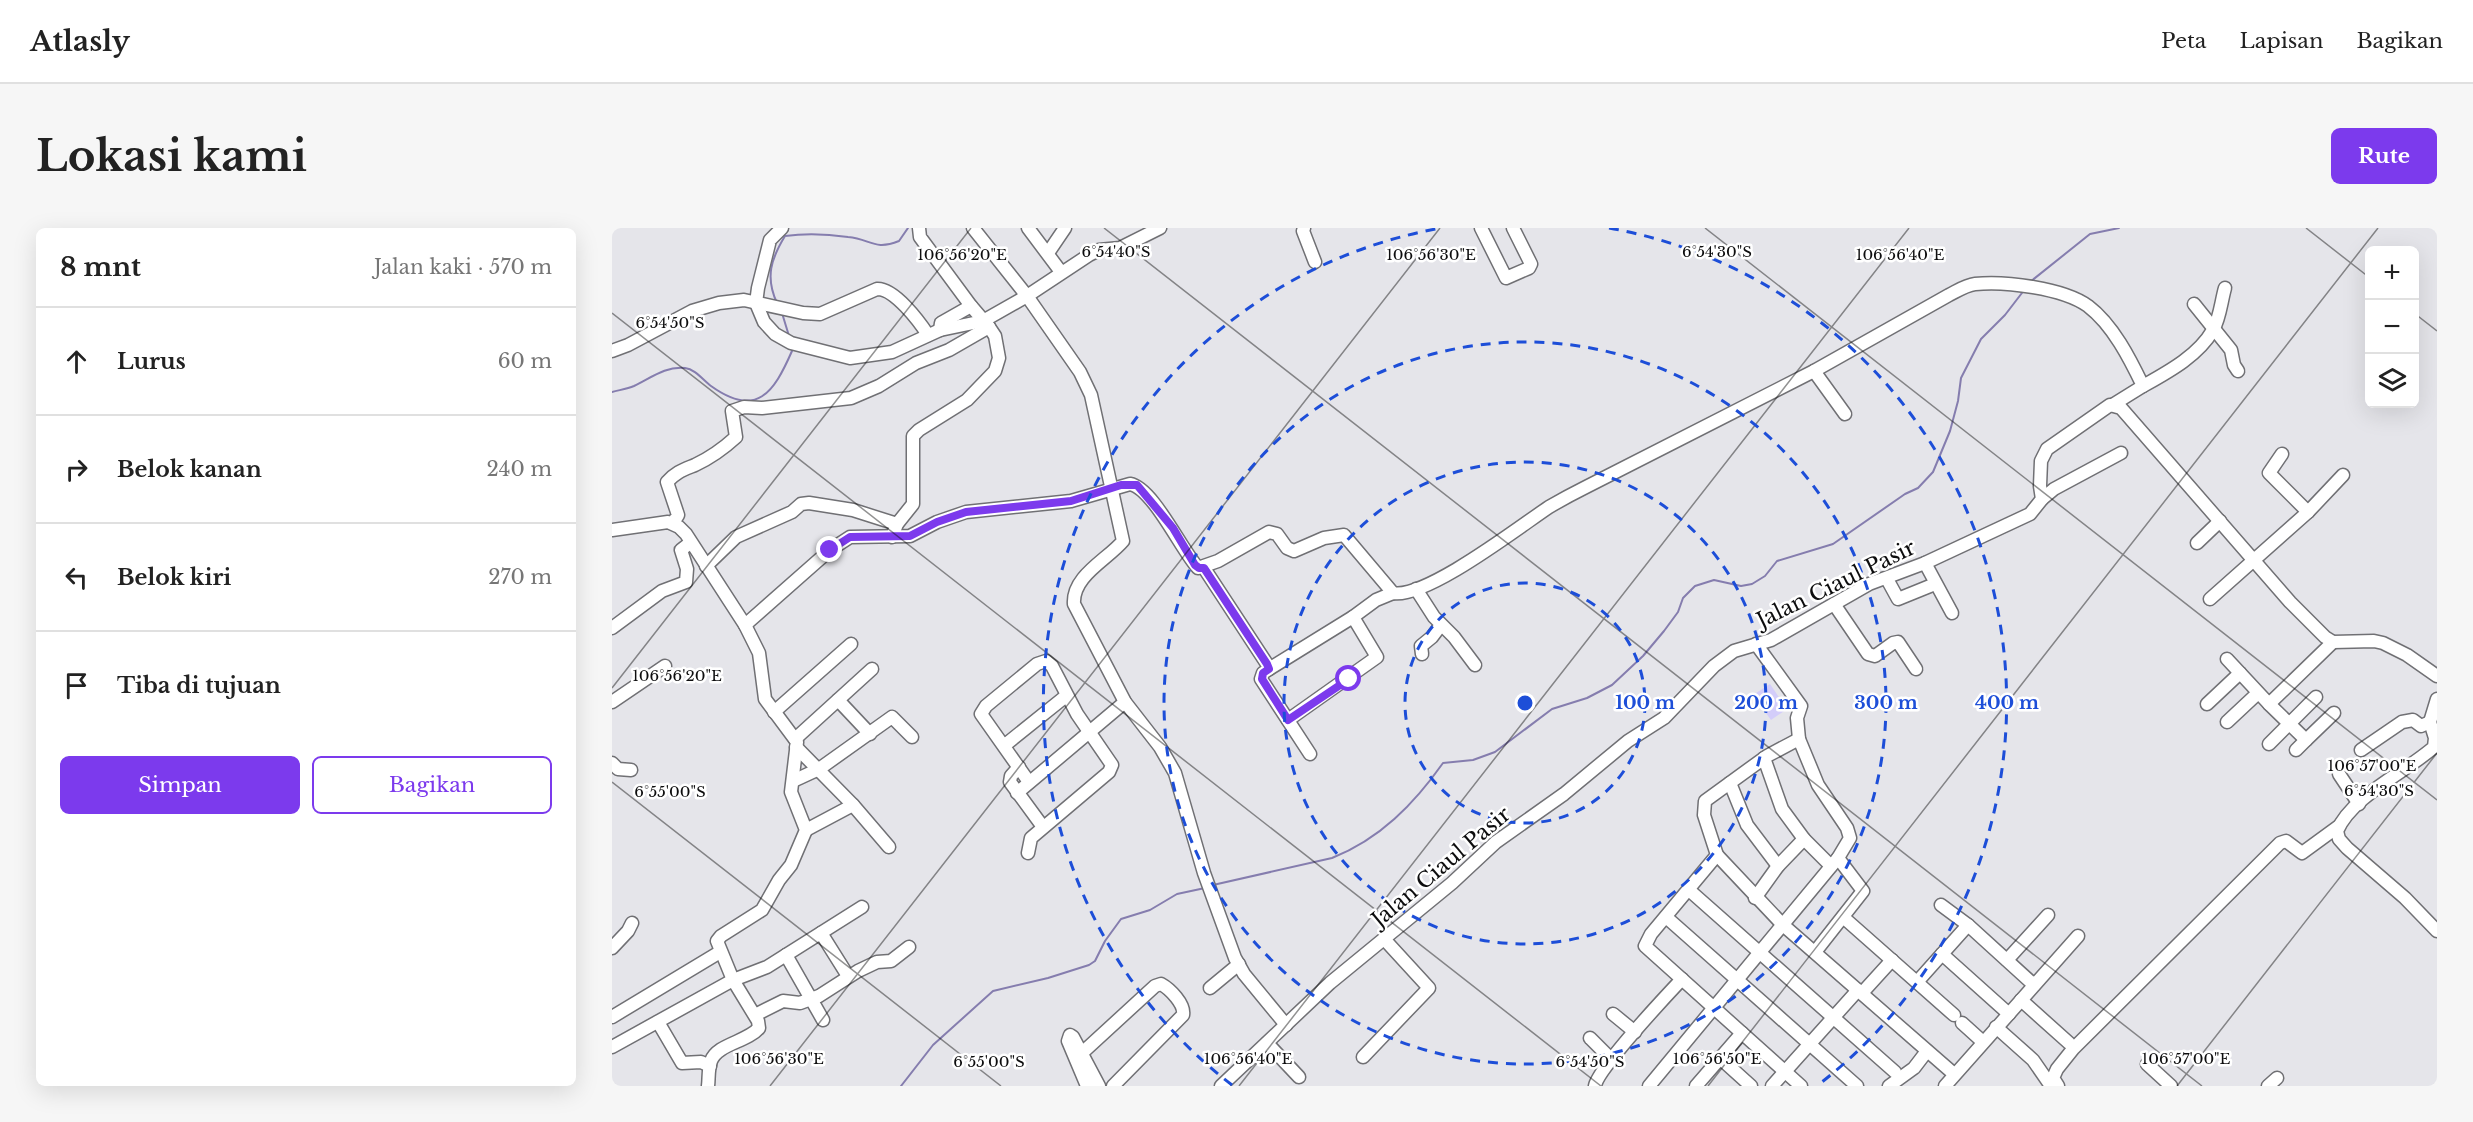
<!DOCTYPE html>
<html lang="id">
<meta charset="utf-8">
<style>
:root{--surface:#fff;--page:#f6f6f6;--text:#222;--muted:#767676;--line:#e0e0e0;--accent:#7c3aed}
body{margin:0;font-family:"Libre Baskerville",serif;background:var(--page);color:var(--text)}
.controls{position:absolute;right:18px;top:18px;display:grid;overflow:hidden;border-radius:9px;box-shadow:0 6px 24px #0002}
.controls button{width:54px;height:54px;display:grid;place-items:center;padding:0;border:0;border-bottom:2px solid var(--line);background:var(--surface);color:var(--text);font:30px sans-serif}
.stop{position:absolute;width:18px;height:18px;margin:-14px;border:4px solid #7c3aed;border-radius:50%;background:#fff}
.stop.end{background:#7c3aed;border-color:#fff;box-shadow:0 2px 6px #0008}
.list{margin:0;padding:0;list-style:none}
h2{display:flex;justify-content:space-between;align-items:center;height:78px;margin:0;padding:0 24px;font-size:26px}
h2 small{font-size:20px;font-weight:400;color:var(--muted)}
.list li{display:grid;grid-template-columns:39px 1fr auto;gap:18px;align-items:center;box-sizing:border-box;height:108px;padding:0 24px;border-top:2px solid var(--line)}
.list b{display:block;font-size:22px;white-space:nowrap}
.list em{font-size:20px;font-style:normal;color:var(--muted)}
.actions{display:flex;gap:12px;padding:18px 24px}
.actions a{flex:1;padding:14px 0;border:2px solid var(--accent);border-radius:9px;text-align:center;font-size:21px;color:var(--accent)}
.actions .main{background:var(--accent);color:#fff}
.icon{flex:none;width:33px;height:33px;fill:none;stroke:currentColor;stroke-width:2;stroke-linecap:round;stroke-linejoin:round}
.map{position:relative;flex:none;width:1825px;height:858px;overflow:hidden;border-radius:9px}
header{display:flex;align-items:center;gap:36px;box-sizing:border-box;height:84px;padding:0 30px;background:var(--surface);border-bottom:2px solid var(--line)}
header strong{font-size:28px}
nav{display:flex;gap:33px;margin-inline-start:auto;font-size:21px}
.intro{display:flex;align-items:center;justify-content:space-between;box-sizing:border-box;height:144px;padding:0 36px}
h1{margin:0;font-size:42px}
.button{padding:15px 27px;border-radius:9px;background:var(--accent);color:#fff;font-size:21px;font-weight:700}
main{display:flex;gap:36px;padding:0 36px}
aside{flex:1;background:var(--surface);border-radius:9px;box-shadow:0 6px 24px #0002}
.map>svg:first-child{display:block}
.green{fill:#d3cdfa}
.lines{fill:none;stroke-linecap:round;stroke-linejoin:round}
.stream{stroke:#857dae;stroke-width:2}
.minor-casing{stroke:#707074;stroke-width:15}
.minor{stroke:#fff;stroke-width:12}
.route{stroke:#7c3aed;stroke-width:8}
.ticks{fill:none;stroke:#0d0d0e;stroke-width:1.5;stroke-opacity:0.45}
.ring{fill:none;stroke:#1d4ed8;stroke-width:3;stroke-dasharray:10 8}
.labels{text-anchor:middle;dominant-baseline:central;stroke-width:5;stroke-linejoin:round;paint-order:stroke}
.street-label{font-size:21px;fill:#0d0d0e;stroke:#fff}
.ticks-label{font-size:15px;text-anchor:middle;fill:#0d0d0e;stroke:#fff;stroke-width:5;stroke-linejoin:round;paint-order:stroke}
.centre{fill:#1d4ed8;stroke:#fff;stroke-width:3}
.ring-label{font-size:18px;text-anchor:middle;font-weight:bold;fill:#1d4ed8;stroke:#fff;stroke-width:5;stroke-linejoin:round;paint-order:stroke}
</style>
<header>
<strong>Atlasly</strong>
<nav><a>Peta</a><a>Lapisan</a><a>Bagikan</a></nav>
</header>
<div class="intro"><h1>Lokasi kami</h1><a class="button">Rute</a></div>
<main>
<aside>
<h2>8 mnt<small>Jalan kaki · 570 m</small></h2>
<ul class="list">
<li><svg class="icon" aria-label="ahead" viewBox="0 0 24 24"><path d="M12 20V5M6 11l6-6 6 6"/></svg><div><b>Lurus</b></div><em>60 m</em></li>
<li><svg class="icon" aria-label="right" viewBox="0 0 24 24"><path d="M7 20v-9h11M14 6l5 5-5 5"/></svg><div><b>Belok kanan</b></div><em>240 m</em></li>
<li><svg class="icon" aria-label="left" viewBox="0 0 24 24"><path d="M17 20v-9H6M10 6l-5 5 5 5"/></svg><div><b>Belok kiri</b></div><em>270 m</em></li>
<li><svg class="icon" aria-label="arrive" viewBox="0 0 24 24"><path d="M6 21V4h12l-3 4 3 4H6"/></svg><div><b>Tiba di tujuan</b></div></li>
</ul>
<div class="actions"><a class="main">Simpan</a><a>Bagikan</a></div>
</aside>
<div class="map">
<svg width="1825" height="858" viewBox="0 0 1825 858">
<rect width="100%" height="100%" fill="#e5e5ea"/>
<path class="green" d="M1158 456 1175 481 1159 492 1141 467Z"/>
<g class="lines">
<g class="stream">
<path d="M1418 54 1478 6 1507 0"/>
<path d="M165 75C153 49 159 31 173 8 195 5 215 6 236 9 259 11 262 23 287 13L296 0"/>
<path d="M170 85 177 108"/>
<path d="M0 164C7 162 15 161 22 158 39 150 53 138 73 140 83 141 91 152 99 158 145 191 162 164 180 123L179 120"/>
<path d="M601 657 720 630C768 611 802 576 831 535L861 532 883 524 940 481 975 470 1000 457 1031 428 1052 403 1066 384 1071 370 1083 358 1102 352 1129 358 1140 356 1153 348 1165 333 1221 316 1293 266 1306 260 1321 244 1338 203 1346 173 1349 150 1369 111 1393 87 1413 61"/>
<path d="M289 858 321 817 381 763 436 750 477 737 483 733 493 713 509 691 538 682 565 666 593 660"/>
</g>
<g class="minor-casing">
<g id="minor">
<path d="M170 0 158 12 146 60 144 75 152 94 163 106 179 115 238 130 280 124 328 102 371 93 415 68 477 27 487 22 508 20 548 0"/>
<path d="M361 0 415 68 468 144 479 167 511 313C495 332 460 348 462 376L513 474 548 519 563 545 592 645 623 730 632 746 674 797"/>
<path d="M416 0 449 44"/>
<path d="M692 0 691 3 703 34"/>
<path d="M869 0 894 50 917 40 919 36 901 0"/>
<path d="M436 25 453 0"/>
<path d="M1582 76 1619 122 1622 137 1626 143"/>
<path d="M328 102 329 95 359 78"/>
<path d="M0 123 16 117 80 83 107 75 132 72 191 85 208 86 265 61C282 60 307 93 316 107"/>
<path d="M1202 143 1233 186"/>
<path d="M1531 158C1556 144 1586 128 1601 102 1608 90 1609 74 1613 60"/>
<path d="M1670 226 1657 245 1696 284"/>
<path d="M1430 271 1442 261 1509 225"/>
<path d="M61 295 66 287 55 254C64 244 71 242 83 237 98 230 112 220 124 209L120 183 132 179 150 180 239 170 267 158 304 135 337 122 377 99"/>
<path d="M0 302 56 294 67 299 74 306 133 397 147 425 153 471 185 514 179 564 194 602 179 637 167 652 150 682 109 708 105 713 121 752 146 793 147 800C135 814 105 816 99 833 96 841 97 850 96 858"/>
<path d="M280 309 285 296 301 276V208L307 202 355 172 383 143 387 130 383 108 377 99 359 78 308 9 307 0"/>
<path d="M1585 315 1608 293"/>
<path d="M1313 335 1340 385"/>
<path d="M94 338 124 309 180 284 189 276 197 275 241 282 285 296"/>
<path d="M592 340 655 436 657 441 651 445 649 451 698 526"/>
<path d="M1275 351 1286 371 1323 356"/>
<path d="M804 361 822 389 842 409 863 437"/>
<path d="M1598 371 1696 284 1731 247"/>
<path d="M1222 376 1256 426 1263 428 1281 415 1286 414 1304 441"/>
<path d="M133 397 218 322 238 309 298 308 325 294 354 284 459 273 518 256C541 260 570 323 586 340L606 333 657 304 665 306 675 320 682 323 712 310 732 307 781 365C814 371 907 299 937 279 949 272 962 265 974 259L1202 143 1337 67C1345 63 1354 57 1363 56 1393 53 1451 60 1476 78 1501 97 1518 131 1531 158L1502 176"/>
<path d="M0 400 50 363 74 354 75 341 69 322 78 315"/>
<path d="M810 426 809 418 820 409 829 397"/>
<path d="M1615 431 1657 476 1721 414"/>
<path d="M657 441 741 389"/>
<path d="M1825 471 1818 494 1823 510 1822 519C1794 544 1740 568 1725 603L1727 611 1735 620 1793 670 1825 703"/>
<path d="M226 472 258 506"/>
<path d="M0 474 53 438"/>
<path d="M1595 476 1628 445"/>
<path d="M1657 476 1694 512 1722 485"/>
<path d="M162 484 239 416"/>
<path d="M676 492 765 429 741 389 764 372 781 365"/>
<path d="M1615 494 1646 465"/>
<path d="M183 511 260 441"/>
<path d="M1187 511 1155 528 1093 573 1092 587 1105 627 1039 706 1033 718 1189 858"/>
<path d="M1657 516 1704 469"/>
<path d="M393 517 454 468"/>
<path d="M184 519 241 577 277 619"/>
<path d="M1684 522 1694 512"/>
<path d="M1749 522 1790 494 1801 492 1809 498 1818 494"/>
<path d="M1152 530 1170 581 1192 611 1219 638"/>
<path d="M0 535 6 541 19 542"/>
<path d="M407 539 399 548 398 554 431 599"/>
<path d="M1727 546 1747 576"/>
<path d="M181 553 207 541 280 489 300 509"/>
<path d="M1118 555 1135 597 1166 638"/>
<path d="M405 565 513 474"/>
<path d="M194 602 241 577"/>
<path d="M416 625 419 610 497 544 500 537 465 486 440 438 434 433 425 436 374 478 369 486 417 554"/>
<path d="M1105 627 1171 697 1342 846"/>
<path d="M1077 662 1283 844"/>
<path d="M1143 670 1166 638 1192 611"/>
<path d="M1329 677 1356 697 1422 757"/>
<path d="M1054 689 1245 858"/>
<path d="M1231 689 1342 787"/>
<path d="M209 705 236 748"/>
<path d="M0 720 16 703 20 695"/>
<path d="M1203 724 1251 663 1226 630"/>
<path d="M1330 726 1397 786"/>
<path d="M174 727 211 792"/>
<path d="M1395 732 1436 687"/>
<path d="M1305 754 1356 697"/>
<path d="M598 760 627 736"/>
<path d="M1250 765 1280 732"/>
<path d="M1409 772 1457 815"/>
<path d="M1001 786 1023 804"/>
<path d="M143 787 171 773 188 775 207 768 246 743 265 734 279 733 297 719"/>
<path d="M0 789 108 724"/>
<path d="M46 794 70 835 89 834 98 838"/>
<path d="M1350 795 1371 814"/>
<path d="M1384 799 1421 832 1439 858"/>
<path d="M978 810 999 831"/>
<path d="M655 815 687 849"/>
<path d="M0 819 121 752 155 739 250 679"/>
<path d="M470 825 543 758 549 756C558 761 573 776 571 787L501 858"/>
<path d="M751 829 817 760 773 712"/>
<path d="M1108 830 1139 858"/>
<path d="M1535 836 1559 858"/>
<path d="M475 858 456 813 458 807 461 809 487 858"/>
<path d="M609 858 718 755 840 655 884 614 952 566 1016 513 1052 490 1102 438 1122 423 1159 412 1257 356 1313 335 1418 286 1430 271 1428 258 1429 233 1435 221 1498 177 1509 180 1678 374 1713 409 1721 414 1762 413 1771 415 1795 427 1825 448"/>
<path d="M983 858C985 842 1054 768 1070 751"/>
<path d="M1037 858 1226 630 1238 610 1235 600 1206 557 1187 511 1185 490 1189 478 1144 416"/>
<path d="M1084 858 1130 805"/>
<path d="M1160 858 1246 762"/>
<path d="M1277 858 1302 840 1315 823"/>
<path d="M1333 858 1466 708"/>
<path d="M1446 858 1441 850 1445 841 1461 821 1668 615 1674 613 1690 625 1727 598"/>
<path d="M1656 858 1665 850"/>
</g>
</g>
<use href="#minor" class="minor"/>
</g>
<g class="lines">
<path class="route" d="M218 322 238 309 298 308 325 294 354 284 459 273 509 257H525L561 300 583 337 587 340H592L655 436 657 441 651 445 650 451 676 492 737 451"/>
</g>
<path class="ticks" d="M492 0 1590 858M1093 0 1825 572M1694 0 1758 50M0 85 989 858M1802 85 1825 103M0 460 359 0M0 554 389 858M158 858 828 0M627 858 1297 0M1096 858 1766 0M1565 858 1825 525"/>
<g class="ring">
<circle cx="913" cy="475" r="120"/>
<circle cx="913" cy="475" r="241"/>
<circle cx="913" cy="475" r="361"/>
<path d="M620 857A482 482 0 0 1 829 0M997 0A482 482 0 0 1 1206 857"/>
</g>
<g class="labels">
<g class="street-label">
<text transform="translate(1224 356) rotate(-26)">Jalan Ciaul Pasir</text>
<text transform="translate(829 639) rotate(-40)">Jalan Ciaul Pasir</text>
</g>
</g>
<g class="ticks-label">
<text x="504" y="29">6°54'40"S</text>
<text x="1105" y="29">6°54'30"S</text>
<text x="350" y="32">106°56'20"E</text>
<text x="819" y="32">106°56'30"E</text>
<text x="1288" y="32">106°56'40"E</text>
<text x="58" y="100">6°54'50"S</text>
<text x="65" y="453">106°56'20"E</text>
<text x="1760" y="543">106°57'00"E</text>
<text x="1767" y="568">6°54'30"S</text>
<text x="58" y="569">6°55'00"S</text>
<text x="167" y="836">106°56'30"E</text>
<text x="636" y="836">106°56'40"E</text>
<text x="1105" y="836">106°56'50"E</text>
<text x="1574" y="836">106°57'00"E</text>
<text x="377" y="839">6°55'00"S</text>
<text x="978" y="839">6°54'50"S</text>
</g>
<circle cx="913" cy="475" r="9" class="centre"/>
<g class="ring-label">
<text x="1033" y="481">100 m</text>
<text x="1154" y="481">200 m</text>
<text x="1274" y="481">300 m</text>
<text x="1395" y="481">400 m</text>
</g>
</svg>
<div class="controls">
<button>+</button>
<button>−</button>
<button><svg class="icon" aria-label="layers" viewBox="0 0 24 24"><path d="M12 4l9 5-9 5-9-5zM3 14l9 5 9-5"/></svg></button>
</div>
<div class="stop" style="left:737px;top:451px"></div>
<div class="stop end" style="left:218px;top:322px"></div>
</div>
</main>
